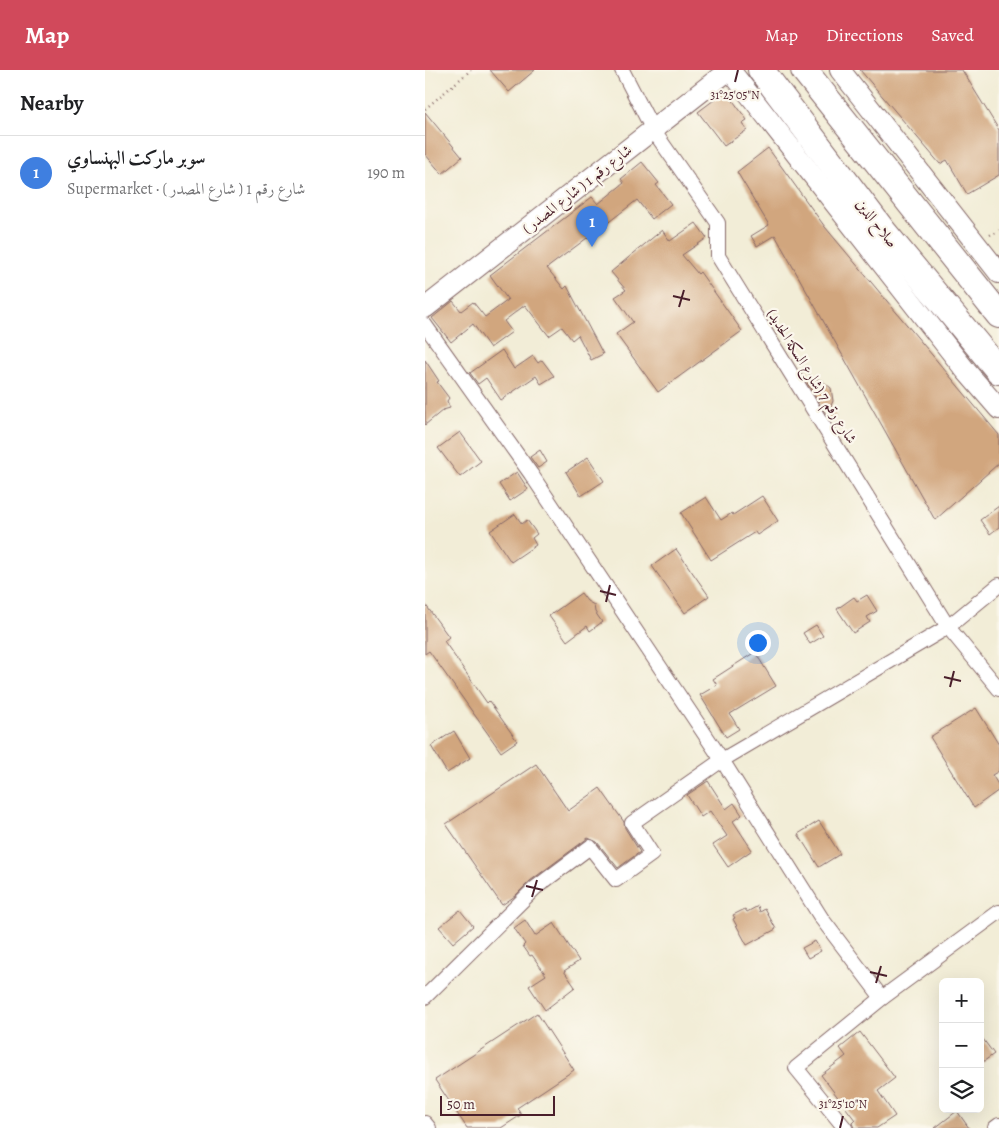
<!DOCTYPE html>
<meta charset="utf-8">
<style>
:root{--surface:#fff;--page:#f2f2f2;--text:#202124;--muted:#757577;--line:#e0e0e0;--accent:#d1495b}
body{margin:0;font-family:Alegreya,Amiri,serif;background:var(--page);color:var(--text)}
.controls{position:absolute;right:15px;bottom:15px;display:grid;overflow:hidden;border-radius:8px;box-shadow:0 5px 20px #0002}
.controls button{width:45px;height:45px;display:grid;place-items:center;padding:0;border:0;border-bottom:1px solid var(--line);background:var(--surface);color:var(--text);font:25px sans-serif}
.scale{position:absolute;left:15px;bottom:12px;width:115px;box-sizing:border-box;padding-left:5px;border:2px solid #4a1f2b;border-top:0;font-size:14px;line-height:18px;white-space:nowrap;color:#4a1f2b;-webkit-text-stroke:4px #fbf7ec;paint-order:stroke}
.you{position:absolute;left:332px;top:572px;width:18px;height:18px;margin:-12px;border:4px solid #fff;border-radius:50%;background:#1a73e8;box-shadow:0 0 0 8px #1a73e833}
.badge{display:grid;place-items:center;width:32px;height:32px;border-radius:50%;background:var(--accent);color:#fff;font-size:16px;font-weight:700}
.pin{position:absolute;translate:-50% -41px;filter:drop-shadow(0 1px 2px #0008)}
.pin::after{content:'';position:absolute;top:26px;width:18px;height:15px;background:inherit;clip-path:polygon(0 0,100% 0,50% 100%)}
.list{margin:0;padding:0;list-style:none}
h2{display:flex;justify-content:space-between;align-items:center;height:65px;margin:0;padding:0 20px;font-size:21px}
h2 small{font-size:16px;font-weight:400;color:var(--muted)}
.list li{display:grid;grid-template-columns:32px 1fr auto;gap:15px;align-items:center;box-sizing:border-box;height:75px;padding:0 20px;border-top:1px solid var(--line)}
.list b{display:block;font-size:19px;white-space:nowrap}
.list p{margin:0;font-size:16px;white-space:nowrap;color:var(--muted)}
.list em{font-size:16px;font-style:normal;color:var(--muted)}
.icon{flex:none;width:28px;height:28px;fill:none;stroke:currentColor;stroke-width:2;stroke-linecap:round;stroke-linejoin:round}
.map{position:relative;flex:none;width:574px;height:1058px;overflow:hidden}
header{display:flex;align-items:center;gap:30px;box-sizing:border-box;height:70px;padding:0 25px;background:var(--accent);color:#fff}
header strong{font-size:24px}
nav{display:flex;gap:28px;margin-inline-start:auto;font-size:18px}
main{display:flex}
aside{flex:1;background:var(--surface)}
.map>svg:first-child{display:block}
.building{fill:#d1a67e}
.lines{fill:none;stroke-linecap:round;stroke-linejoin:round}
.street-casing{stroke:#856767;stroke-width:16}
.secondary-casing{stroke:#856767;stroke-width:22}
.highway-casing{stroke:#856767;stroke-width:28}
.path{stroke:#856767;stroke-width:2.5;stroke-dasharray:1 4;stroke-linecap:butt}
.street{stroke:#fff;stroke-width:14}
.secondary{stroke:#fff;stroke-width:20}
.highway{stroke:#fff;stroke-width:26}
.ticks{fill:none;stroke:#4a1f2b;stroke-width:2}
.labels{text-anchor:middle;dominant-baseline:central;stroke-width:4.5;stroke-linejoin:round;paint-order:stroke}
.street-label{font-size:15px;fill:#4a1f2b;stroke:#fbf7ec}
.ticks-label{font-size:12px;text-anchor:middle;fill:#4a1f2b;stroke:#fbf7ec;stroke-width:4.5;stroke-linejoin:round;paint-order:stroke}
</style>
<header>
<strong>Map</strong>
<nav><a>Map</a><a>Directions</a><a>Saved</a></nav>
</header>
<main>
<aside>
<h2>Nearby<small></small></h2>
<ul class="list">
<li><span class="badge" style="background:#3f7fe0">1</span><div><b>سوبر ماركت البهنساوي</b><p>Supermarket · شارع رقم 1 ( شارع المصدر )</p></div><em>190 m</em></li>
</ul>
</aside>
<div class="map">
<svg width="574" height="1058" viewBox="0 0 574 1058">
<rect width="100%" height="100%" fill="#fbf7ec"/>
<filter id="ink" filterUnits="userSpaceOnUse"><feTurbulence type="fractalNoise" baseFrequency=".02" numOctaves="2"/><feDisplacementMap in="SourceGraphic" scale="10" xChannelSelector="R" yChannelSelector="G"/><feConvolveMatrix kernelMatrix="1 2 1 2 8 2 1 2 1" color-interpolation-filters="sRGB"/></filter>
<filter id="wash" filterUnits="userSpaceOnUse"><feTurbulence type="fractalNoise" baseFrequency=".0096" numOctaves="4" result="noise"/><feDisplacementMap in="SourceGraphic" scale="20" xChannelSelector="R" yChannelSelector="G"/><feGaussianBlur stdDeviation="1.12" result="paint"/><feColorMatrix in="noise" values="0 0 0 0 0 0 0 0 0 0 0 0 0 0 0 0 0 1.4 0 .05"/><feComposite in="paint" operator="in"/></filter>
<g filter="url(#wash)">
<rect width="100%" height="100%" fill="#f2edd7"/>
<g id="blocks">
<g class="building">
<path d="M65 0H110L84 22Z"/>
<path d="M435 0H537L574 60V105L542 124 522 90 515 94Z"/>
<path d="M301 21 322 50 317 53 322 60 299 76 273 42Z"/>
<path d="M0 42 37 87 17 104 0 84Z"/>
<path d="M343 78 400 157 574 365V393L510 450 350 165 332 176 326 166 344 155 312 102Z"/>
<path d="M217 92 234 113 231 115 246 134 227 149 212 130 162 169V168L122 198 139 219 142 216 178 284 166 290 153 265 147 270 137 257 124 266 100 235 79 251 87 262 65 278 48 254 26 272 7 248 28 231 36 241 48 232 60 247 83 230 65 205 167 127 173 134 199 113 196 109Z"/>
<path d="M271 153 282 168 257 185 273 204 275 202 317 261 233 322 191 264 208 252 190 227 201 220 186 202 237 160 245 171Z"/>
<path d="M77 280 89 299 108 286 113 293 117 290 129 306 116 314 111 306 76 330 61 308 53 314 45 303Z"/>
<path d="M0 290 14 311 12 312 24 328 22 331 25 338 18 340 0 355Z"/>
<path d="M382 300 387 308 396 310 406 318 408 331 405 338 411 347 405 351 376 303Z"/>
<path d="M35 362 56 391 35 407 13 378Z"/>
<path d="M115 380 122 392 113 398 105 387Z"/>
<path d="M163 387 179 411 156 426 141 402Z"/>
<path d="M92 402 103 419 85 431 74 414Z"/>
<path d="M337 426 353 451 332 465 330 462 286 490 256 443 281 427 296 450 307 443 308 445Z"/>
<path d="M574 436V457L565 464 555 450Z"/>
<path d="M90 444 97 454 102 450 112 464 107 468 111 475 86 492 65 461Z"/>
<path d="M251 479 284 526 260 543 227 496Z"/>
<path d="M156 523 162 531 169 535 170 542 177 552 165 561 162 556 142 571 124 546Z"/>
<path d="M442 525 452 541 442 547 445 552 428 563 412 539 429 527 432 531Z"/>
<path d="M0 534 24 567 19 571 62 633 64 631 92 671 76 682 4 581 0 584Z"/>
<path d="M391 555 398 566 385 574 378 563Z"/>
<path d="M330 582 351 616 305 644 314 659 301 667 275 625 292 615 288 609Z"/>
<path d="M551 638 574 675V701L567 705 574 716V720L549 738 505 667Z"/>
<path d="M29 661 45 688 22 703 6 676Z"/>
<path d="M111 694 143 741 175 718 199 752 200 758 215 782 193 798 172 772 163 768 105 811 90 826 77 835 21 754Z"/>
<path d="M283 711 301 739 309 733 317 745 308 751 327 780 303 797 288 775 302 766 285 741 276 747 262 725Z"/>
<path d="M394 751 415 784 394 797 373 764Z"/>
<path d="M333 836 335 842 340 839 351 859 322 875 308 849 310 848 308 845 320 839 322 842Z"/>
<path d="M35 840 48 856 28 873 14 857Z"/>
<path d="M100 850 110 866 129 853 154 891 139 901 150 917 120 940 104 916 121 905 107 885 105 886 98 876 100 874 89 858Z"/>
<path d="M390 871 396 881 383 888 377 878Z"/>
<path d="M112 943 149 1000 92 1038 96 1045 76 1058H42L10 1010Z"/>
<path d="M435 962 470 1008 453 1021 470 1046 452 1058H429L427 1053 430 1050 396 1005 421 986 415 978Z"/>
<path d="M555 965 569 984 555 994Z"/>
<path d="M532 1041 544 1058H510Z"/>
</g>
</g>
</g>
<g filter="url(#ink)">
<use href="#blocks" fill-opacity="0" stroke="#856767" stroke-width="1"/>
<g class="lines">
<g class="street-casing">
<g id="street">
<path d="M197 0 228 60 293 153V186L523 557 574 619"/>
<path d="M0 255 106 404 297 690 397 849 457 928"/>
<path d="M0 927 110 818 165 777 191 810 227 784 207 753 297 690 523 557 574 515"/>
<path d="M0 1053 4 1058"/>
<path d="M420 1058 371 998 457 928 574 842"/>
<path d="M570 1058 574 1055"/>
</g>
</g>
<g class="secondary-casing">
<g id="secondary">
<path d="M305 0 541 301 574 339"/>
<path d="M415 0 574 203"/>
<path d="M0 238 304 0"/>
</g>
</g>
<g class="highway-casing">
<g id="highway">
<path d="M336 0 458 161 574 301"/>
<path d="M379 0 574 245"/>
</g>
</g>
<g class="path">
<path d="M0 39 46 0"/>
<path d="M565 165 574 160"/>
</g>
<use href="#street" class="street"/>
<use href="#secondary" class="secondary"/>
<use href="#highway" class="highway"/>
</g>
</g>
<path class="ticks" d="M310 12 313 0M248 226 265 230M254 237 259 220M175 521 191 525M181 532 185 515M519 607 536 611M525 617 529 601M101 816 118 820M107 827 112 810M445 902 462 906M451 913 456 896M415 1058 418 1046"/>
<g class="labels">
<g class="street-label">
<text transform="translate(152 119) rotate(-38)">شارع رقم 1 ( شارع المصدر )</text>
<text transform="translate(452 153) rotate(52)">صلاح الدين</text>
<text transform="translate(387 306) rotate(58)">شارع رقم 7 (شارع السكة الحديد)</text>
</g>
</g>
<g class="ticks-label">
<text x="310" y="29">31°25'05"N</text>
<text x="418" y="1038">31°25'10"N</text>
</g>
</svg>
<div class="controls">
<button>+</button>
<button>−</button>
<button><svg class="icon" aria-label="layers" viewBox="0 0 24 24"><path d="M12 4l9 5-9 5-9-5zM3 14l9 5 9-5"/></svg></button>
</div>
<div class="scale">50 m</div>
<div class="you"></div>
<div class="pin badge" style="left:167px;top:177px;background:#3f7fe0">1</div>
</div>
</main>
